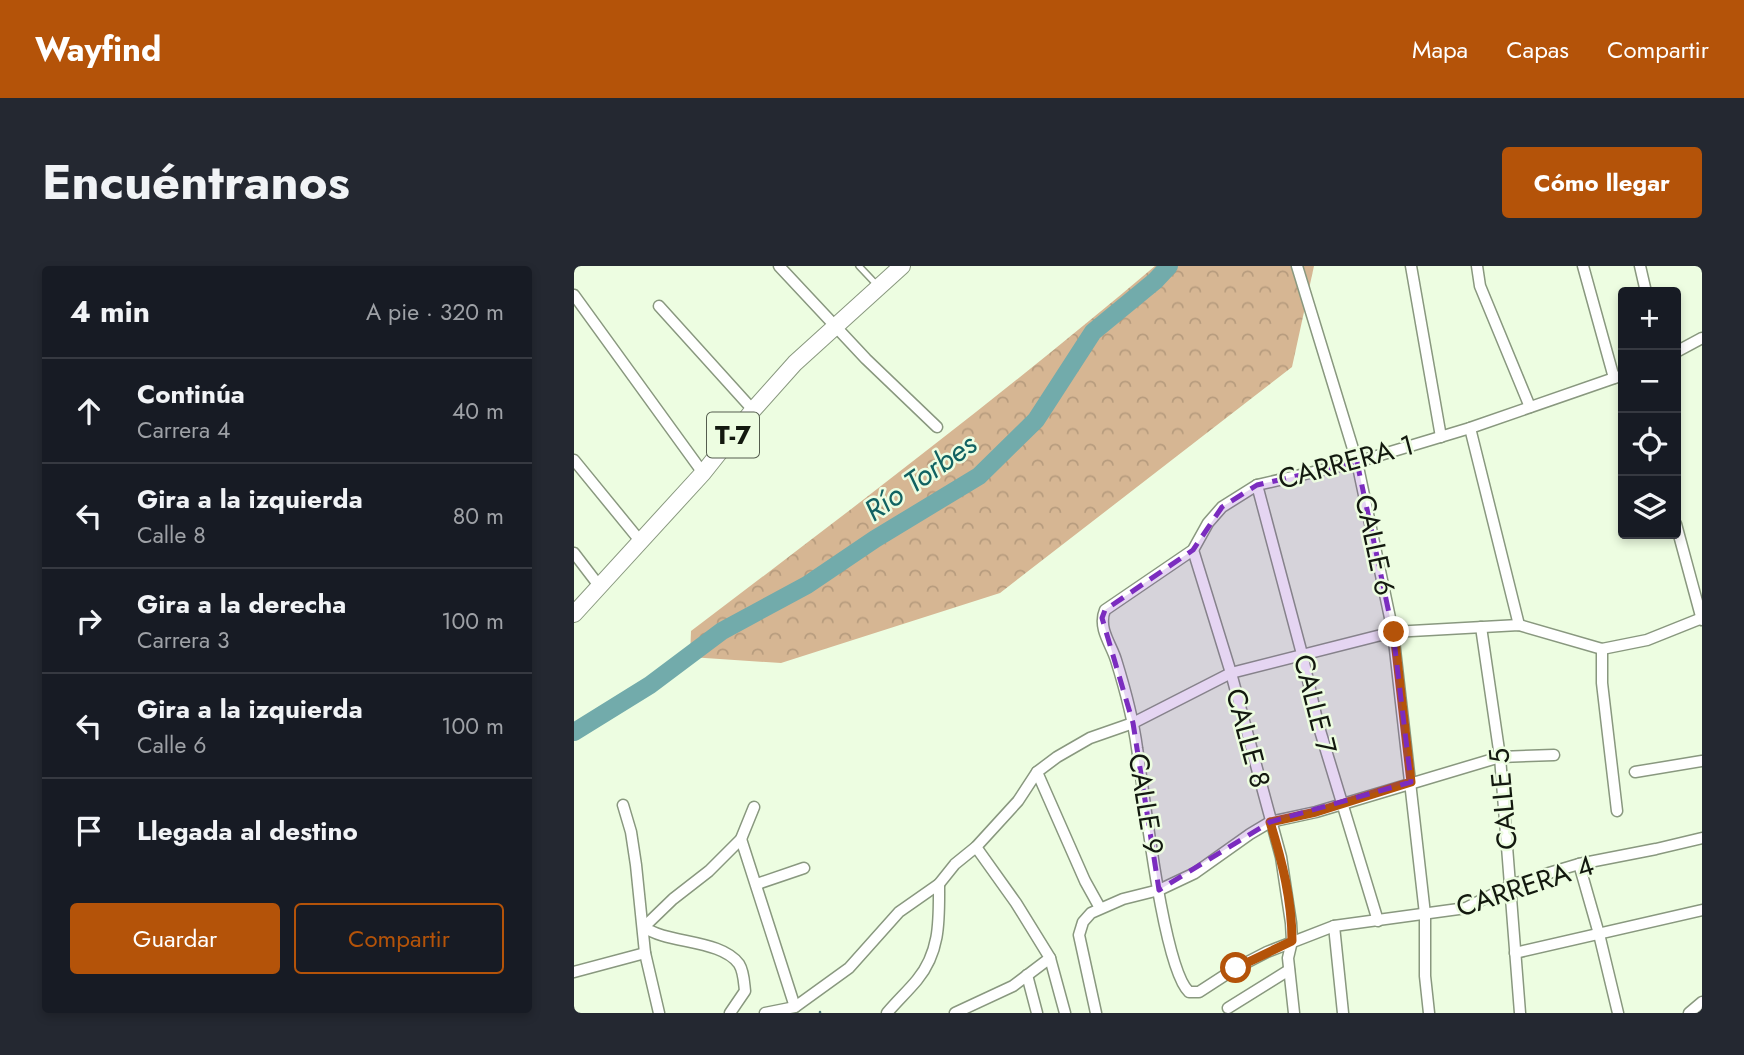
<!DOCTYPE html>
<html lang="es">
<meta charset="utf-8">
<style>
:root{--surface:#171b24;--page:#242831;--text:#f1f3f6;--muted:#9ea1a6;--line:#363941;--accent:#b45309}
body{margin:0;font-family:Jost,sans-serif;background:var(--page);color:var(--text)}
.controls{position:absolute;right:21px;top:21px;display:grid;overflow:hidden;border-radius:7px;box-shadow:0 4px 10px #0003}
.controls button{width:63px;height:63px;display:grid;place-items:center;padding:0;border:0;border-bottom:2px solid var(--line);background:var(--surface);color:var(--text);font:35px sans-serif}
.stop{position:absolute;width:21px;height:21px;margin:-16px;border:5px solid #b45309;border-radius:50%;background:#fff}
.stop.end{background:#b45309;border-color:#fff;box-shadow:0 2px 7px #0008}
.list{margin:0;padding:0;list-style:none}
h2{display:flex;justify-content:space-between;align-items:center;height:91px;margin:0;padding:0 28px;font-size:30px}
h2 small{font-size:23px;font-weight:400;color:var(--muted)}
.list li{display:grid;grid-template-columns:46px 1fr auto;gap:21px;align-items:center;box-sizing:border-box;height:105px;padding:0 28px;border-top:2px solid var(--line)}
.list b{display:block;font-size:26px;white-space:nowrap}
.list p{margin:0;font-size:23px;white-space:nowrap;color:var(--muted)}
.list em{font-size:23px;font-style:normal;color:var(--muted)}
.actions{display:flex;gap:14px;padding:21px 28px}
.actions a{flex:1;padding:16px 0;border:2px solid var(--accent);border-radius:7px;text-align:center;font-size:24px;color:var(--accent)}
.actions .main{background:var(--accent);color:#fff}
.icon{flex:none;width:38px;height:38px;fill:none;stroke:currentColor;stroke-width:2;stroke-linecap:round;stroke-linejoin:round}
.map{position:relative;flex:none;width:1128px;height:747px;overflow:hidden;border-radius:7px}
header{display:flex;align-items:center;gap:42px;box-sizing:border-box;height:98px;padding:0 35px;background:var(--accent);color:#fff}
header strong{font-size:33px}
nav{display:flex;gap:38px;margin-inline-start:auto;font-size:24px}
.intro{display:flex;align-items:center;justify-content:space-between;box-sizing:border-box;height:168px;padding:0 42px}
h1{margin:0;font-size:49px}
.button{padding:18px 32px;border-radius:7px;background:var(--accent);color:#fff;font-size:24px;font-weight:700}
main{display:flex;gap:42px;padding:0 42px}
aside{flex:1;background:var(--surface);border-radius:7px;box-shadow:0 4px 10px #0003}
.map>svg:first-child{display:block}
.forest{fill:url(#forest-crowns)}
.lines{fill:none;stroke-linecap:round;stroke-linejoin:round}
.stream{stroke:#567f7c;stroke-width:2.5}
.river{stroke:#72abab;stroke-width:18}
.service-casing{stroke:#89987f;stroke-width:8}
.minor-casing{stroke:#89987f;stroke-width:13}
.primary-casing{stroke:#89987f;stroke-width:18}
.service{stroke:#fff;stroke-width:5}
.minor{stroke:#fff;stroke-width:10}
.primary{stroke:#fff;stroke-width:16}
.route{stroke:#b45309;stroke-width:9}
.marked{fill:#7b2cbf;fill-opacity:0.2;stroke:#7b2cbf;stroke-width:5;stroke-dasharray:14 9;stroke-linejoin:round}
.labels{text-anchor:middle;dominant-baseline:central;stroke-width:5;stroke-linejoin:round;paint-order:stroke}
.shield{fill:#edfde1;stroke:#545d4e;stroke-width:2}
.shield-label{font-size:26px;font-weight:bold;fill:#13190f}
.street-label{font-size:28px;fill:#13190f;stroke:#edfde1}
.water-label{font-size:30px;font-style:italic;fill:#116262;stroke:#edfde1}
</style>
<header>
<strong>Wayfind</strong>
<nav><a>Mapa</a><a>Capas</a><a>Compartir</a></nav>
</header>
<div class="intro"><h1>Encuéntranos</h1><a class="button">Cómo llegar</a></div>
<main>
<aside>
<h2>4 min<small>A pie · 320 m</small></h2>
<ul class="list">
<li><svg class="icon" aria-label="ahead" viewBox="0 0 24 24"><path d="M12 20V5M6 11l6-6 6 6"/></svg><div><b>Continúa</b><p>Carrera 4</p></div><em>40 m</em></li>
<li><svg class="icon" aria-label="left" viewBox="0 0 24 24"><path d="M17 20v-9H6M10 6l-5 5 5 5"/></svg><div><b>Gira a la izquierda</b><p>Calle 8</p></div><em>80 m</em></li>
<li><svg class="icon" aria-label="right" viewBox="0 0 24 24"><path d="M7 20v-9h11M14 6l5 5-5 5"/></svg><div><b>Gira a la derecha</b><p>Carrera 3</p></div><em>100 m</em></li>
<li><svg class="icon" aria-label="left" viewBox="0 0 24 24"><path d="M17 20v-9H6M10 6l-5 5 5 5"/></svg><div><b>Gira a la izquierda</b><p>Calle 6</p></div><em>100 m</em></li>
<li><svg class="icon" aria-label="arrive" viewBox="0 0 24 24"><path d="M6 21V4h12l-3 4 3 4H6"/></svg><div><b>Llegada al destino</b></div></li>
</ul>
<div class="actions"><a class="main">Guardar</a><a>Compartir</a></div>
</aside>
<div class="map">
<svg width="1128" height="747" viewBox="0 0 1128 747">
<defs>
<pattern id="forest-crowns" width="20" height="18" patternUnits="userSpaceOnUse" patternTransform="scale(1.75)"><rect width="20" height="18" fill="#d6b693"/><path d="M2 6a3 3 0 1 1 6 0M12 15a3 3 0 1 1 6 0" fill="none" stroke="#b79c7e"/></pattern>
</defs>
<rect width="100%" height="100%" fill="#edfde1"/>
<path class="forest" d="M581 0H740L718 101 426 327 207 397 116 391 117 365C274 246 431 127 581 0Z"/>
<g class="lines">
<path class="stream" d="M246 747V746"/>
<path class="river" d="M0 466 76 419 148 365 233 319 301 273 405 210 462 154 519 66 581 15 595 0"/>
<g class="service-casing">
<path id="service" d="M285 0 302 18"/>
</g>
<g class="minor-casing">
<g id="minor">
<path d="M205 0 292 93 363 161"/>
<path d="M723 0 783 196 819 366 851 648V710L855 747"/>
<path d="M837 0 867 171"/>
<path d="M903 0 906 20 956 141"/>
<path d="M1009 0 1040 112"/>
<path d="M1066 0 1072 26"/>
<path d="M0 29 129 207"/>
<path d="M85 40 179 144"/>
<path d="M1102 86 1128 72"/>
<path d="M1049 109 896 162 783 196 683 219 648 241 634 257 619 284 531 344C528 351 528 356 530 364 533 375 539 384 542 394 551 423 559 452 563 482 570 526 589 702 615 726H625L662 702 693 686 760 660 892 642 937 619 965 610 1005 598 1082 583 1128 572"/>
<path d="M896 162 945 359"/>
<path d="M0 194 67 276"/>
<path d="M683 219 728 388 744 458 804 655"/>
<path d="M1102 258 1128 354"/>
<path d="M619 284 657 407 707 591 717 657 718 675 714 692 720 747"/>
<path d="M0 287 26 321"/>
<path d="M907 361 926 491 946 747"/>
<path d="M1028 383V417L1043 545"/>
<path d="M463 506 511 615 526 642"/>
<path d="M1061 506 1128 495"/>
<path d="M49 539 57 566 62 599 71 687 85 747"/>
<path d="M167 573 221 741"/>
<path d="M1005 598 1025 668 1044 747"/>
<path d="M183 618 230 602"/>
<path d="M760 660 769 747"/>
<path d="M941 687 1128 644"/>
<path d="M476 692 491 747"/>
<path d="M0 706 71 687"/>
<path d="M453 709 463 747"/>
<path d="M654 742 715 704"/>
<path d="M156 747 171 725C170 717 170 706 165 698 147 673 93 678 70 661L99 633 135 605 167 573 180 541"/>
<path d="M191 747 221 741 275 702 325 646 365 618 381 598 402 581 444 535 463 506 483 491 516 472 559 457 657 407 819 366 945 359 1028 383 1073 374 1128 352"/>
<path d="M313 747C323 735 334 725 343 714 367 685 365 652 365 618"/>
<path d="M381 747 439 720 476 692 442 637 402 581"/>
<path d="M522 747 505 669 509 656 517 647 549 633 585 624 621 607 676 568 696 556 742 546 926 491 980 489"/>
<path d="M1115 747 1128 736"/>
</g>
</g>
<g class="primary-casing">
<path id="primary" d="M0 348 129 207 179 144 221 97 328 0"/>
</g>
<use href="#service" class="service"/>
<use href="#minor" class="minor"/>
<use href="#primary" class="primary"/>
</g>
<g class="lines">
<path class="route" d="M662 702 718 675C718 634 708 595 696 556L742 546 837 516 820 366"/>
</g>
<path class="marked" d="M783 196 819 366 837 516 696 556 585 624 559 457 528 352 531 344 619 284 648 241 683 219Z"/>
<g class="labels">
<rect class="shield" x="133" y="146.5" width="52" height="45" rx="5"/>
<g class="shield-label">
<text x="159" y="169">T-7</text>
</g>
<g class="street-label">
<text transform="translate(772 196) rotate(-15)">CARRERA 1</text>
<text transform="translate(801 279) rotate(78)">CALLE 6</text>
<text transform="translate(741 438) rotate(76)">CALLE 7</text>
<text transform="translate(674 472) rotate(75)">CALLE 8</text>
<text transform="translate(929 533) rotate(-95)">CALLE 5</text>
<text transform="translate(572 538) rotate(81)">CALLE 9</text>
<text transform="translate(951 620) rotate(-18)">CARRERA 4</text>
</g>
<g class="water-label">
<text transform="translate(346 211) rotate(-35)">Río Torbes</text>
</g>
</g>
</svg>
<div class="controls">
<button>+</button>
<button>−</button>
<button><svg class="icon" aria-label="locate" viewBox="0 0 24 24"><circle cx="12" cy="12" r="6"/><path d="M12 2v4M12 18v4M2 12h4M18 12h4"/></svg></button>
<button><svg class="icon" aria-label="layers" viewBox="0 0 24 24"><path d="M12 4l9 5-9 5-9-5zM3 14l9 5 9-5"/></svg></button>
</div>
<div class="stop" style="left:662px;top:702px"></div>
<div class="stop end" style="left:820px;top:366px"></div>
</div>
</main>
